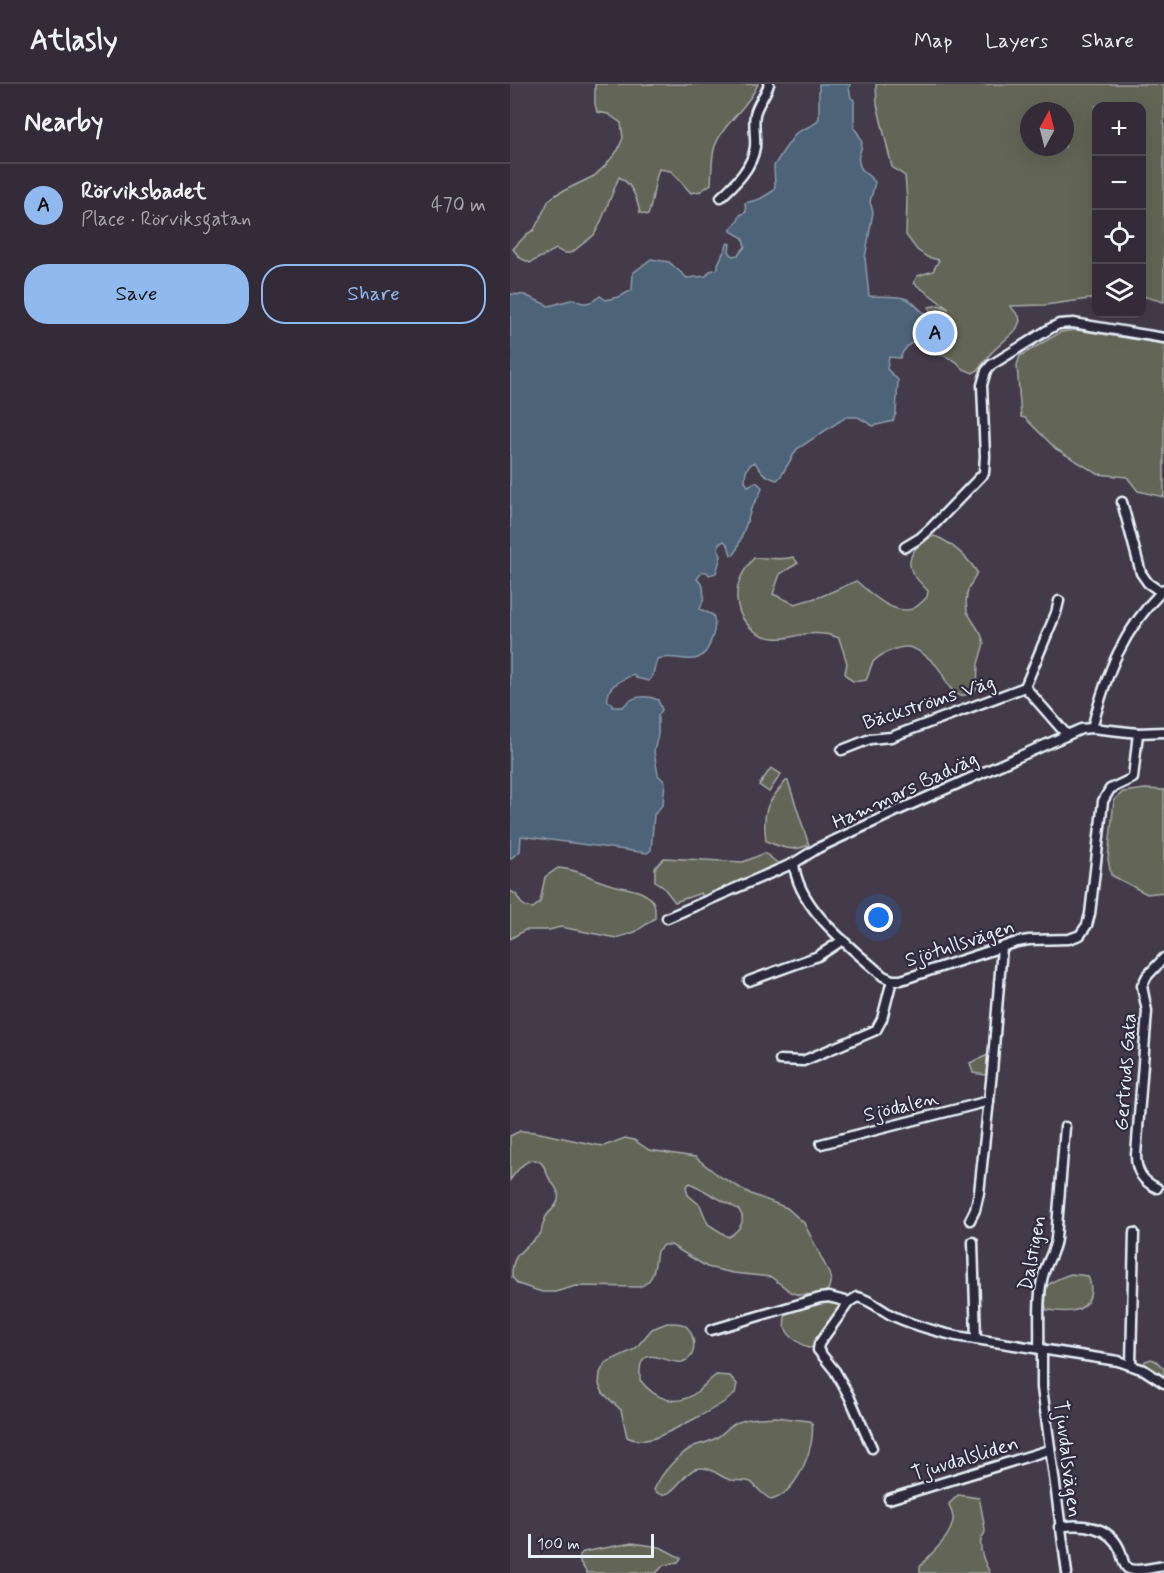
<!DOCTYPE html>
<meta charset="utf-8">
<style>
:root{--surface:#332c38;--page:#3e3843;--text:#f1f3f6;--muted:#a9a7ae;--line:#4e4853;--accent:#90b9f0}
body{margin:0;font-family:Mynerve,sans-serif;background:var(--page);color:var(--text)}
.controls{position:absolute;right:18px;top:18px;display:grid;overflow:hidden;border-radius:12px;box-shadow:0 6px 24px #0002}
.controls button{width:54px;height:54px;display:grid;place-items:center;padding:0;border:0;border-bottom:2px solid var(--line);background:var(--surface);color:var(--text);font:30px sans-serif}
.compass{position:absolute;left:510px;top:18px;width:54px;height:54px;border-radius:50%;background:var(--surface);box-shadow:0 6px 24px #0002;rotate:7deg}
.scale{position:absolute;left:18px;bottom:15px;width:126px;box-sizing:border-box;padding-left:6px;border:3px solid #e8f1f8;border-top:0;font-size:16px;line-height:21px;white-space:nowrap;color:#e8f1f8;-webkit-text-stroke:4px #2f2a3d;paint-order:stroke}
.you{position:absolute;left:369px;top:834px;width:21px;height:21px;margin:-15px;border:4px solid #fff;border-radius:50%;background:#1a73e8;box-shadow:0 0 0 9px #1a73e833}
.badge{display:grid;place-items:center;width:39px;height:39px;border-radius:50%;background:var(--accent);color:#111;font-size:20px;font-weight:700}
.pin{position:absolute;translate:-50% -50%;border:3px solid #fff;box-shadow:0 2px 6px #0006}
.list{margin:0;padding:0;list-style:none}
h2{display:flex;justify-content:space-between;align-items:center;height:78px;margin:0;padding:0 24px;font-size:26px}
h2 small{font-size:20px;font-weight:400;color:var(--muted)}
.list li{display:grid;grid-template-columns:39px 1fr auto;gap:18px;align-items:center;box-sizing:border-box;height:84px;padding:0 24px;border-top:2px solid var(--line)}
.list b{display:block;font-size:22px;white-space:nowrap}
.list p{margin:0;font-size:20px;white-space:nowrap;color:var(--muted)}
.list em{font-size:20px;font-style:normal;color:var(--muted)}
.actions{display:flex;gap:12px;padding:18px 24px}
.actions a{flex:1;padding:14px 0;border:2px solid var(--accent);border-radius:24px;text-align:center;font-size:21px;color:var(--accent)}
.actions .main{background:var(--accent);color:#111}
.icon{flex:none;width:33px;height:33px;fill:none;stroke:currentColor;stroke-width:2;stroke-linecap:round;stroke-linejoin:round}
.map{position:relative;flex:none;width:654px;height:1489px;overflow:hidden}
header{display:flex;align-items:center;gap:36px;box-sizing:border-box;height:84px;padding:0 30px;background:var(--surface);border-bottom:2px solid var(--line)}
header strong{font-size:28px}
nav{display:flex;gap:33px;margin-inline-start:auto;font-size:21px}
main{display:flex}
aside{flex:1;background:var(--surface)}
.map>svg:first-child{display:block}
.green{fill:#636557;stroke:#a6aba8;stroke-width:1.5;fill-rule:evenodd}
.water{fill:#4d6478;stroke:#8b9cab;stroke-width:1.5}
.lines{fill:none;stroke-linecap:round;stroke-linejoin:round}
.minor-casing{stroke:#e8f1f8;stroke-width:13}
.minor{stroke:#2f2a3d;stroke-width:8}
.labels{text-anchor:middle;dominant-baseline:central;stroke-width:4.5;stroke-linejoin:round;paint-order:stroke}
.street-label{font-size:20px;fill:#e8f1f8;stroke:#2f2a3d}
</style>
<header>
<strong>Atlasly</strong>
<nav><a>Map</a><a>Layers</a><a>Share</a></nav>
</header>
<main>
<aside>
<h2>Nearby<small></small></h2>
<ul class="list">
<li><span class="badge">A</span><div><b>Rörviksbadet</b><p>Place · Rörviksgatan</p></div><em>470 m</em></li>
</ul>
<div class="actions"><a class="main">Save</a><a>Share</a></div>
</aside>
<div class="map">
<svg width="654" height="1489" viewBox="0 0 654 1489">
<rect width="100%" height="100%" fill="#443b4a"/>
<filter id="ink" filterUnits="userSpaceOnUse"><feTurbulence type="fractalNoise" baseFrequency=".0167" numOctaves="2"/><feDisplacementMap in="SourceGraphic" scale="12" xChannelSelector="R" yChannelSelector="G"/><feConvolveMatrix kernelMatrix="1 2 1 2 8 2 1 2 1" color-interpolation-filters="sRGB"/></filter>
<g filter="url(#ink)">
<g class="green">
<path d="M85 0H248C238 24 214 38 205 62 201 73 202 89 201 100L191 107 181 109 161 87 149 85C143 100 144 116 138 131L130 129C127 115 123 100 109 93L90 140 84 151 61 169H54L46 165 20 179 10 174 3 165 17 150 24 146 39 116 47 110 84 92 95 82 108 66 113 54 111 39 98 30 87 28 85 20Z"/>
<path d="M366 0H654V218L632 212V22H586V214L535 221 500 222 509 232 510 237 506 246 481 269 468 286 463 289 451 284 447 278 418 264 430 256 435 247 430 230 420 227 419 223 429 221 439 225 404 199 407 192 423 187 429 176 417 173 407 166 396 151 397 116 395 92 382 83 367 20ZM519 27H555V63H519Z"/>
<path d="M566 246 654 260V413L628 407 617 393 588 390 546 365 515 334 511 333 507 281 510 272 551 248Z"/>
<path d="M424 452C440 457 458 474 467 488L458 506 456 517 457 528 471 550 474 559 468 580 467 604 462 609 451 612C434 604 437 592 425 580 420 575 409 566 402 564 391 560 370 570 363 578 360 583 359 591 356 596 345 598 341 599 335 589L337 579 329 554C319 550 307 549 296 550 285 551 275 556 264 554 246 553 231 538 228 522 224 504 232 487 244 474 258 473 270 477 283 473L288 479 270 490 263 510 285 520 312 512 346 497C360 508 381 531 402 525 408 523 413 517 417 513L418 507C413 501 406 495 402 488 394 471 411 457 424 452Z"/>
<path d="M261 684 271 690 259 708 249 701Z"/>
<path d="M276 697H278L299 761C283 768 272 764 256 757 252 727 256 720 276 697Z"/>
<path d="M635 705 654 706V808L637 810 601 791 598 775 604 716 613 708Z"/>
<path d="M255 769 270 781 194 816 191 809 165 818 154 804 145 797V784L154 774 233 778Z"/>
<path d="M48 784C65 785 77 792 93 798 107 804 130 803 142 816 146 821 145 827 145 834L125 848 106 854 51 843 39 846H15L0 855V807L6 810C10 819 13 823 23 824L30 818 35 793Z"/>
<path d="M478 971 476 991 463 989 460 979Z"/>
<path d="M10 1047 25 1048 86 1061 94 1062 115 1054 124 1056 139 1066 185 1073 209 1092 241 1110 277 1124 294 1139 319 1189 321 1196 318 1206 308 1210 289 1211 281 1208 261 1193 223 1189 197 1183 161 1161H153L147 1167C144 1182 146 1197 129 1203L66 1202 45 1208H32L8 1200 2 1193C1 1167 16 1166 31 1149 32 1143 33 1137 37 1131 41 1126 46 1123 48 1116 50 1106 44 1102 39 1094 36 1089 35 1081 30 1078 18 1070 6 1088 0 1096V1052ZM180 1099 228 1125C238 1136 229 1147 218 1153L198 1140 190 1121 178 1111 176 1103Z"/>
<path d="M561 1190 578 1192C581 1199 582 1204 580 1212 575 1231 552 1228 537 1226 524 1203 543 1196 561 1190Z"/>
<path d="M315 1219 334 1221 303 1263 298 1264C285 1256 269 1248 276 1230L305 1220Z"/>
<path d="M157 1239C163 1239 171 1238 176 1242 186 1252 188 1274 172 1278 160 1280 144 1268 135 1274 129 1278 130 1289 130 1296 145 1315 167 1325 188 1307 194 1302 199 1296 206 1291L220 1292 227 1300C226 1303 226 1306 225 1309 220 1318 153 1352 141 1355 132 1357 125 1357 117 1353L111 1326 93 1309 89 1300 90 1289 95 1279 125 1265 142 1245Z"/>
<path d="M641 1275 646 1277 654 1285V1295L634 1282 635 1277Z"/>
<path d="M266 1333 299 1337 302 1339C306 1363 287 1409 261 1416L252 1409 241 1398C234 1396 228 1397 221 1396 208 1393 200 1380 185 1385 171 1390 160 1422 144 1406 151 1389 168 1371 184 1362 190 1360 196 1359 202 1356 210 1353 214 1347 221 1342 233 1333 252 1334 266 1333Z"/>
<path d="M448 1411 469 1414C470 1416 475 1445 475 1447 475 1451 471 1453 471 1456 469 1467 475 1480 480 1489H410V1483C420 1469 443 1453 443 1434 443 1430 440 1424 439 1420Z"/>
<path d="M122 1459 150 1463 171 1474 168 1478 154 1481 146 1489H77L70 1478V1471L73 1468Z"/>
</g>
<path class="water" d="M309 0H340L339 4 341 14 344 16V44C362 66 342 66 351 84 354 89 361 93 365 98L360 118 363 128 355 174 359 212C370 213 387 211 397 215 406 219 411 230 420 232 420 261 399 250 390 274L379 273 377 285 388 296 386 329 383 337 363 342 348 333H336L287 365 271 392 267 396C256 393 250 388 245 378 236 382 235 389 235 398L238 402 246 398 252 403C251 412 244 417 241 425 237 440 231 453 226 468L223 471H221L218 461 214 457 209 460 208 465 211 472 206 489 199 491 197 488H192L187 495 193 502 194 514 190 525 203 531C206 538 205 546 202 554 191 591 168 567 147 575L143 590 139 597 126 594 123 590C111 598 95 601 98 618L102 619V623H113C121 612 136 610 148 616L152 626 148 632V651L144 667 148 691 155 698 153 720 144 731 141 766 137 769 11 752 10 767 0 775V210L15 211 39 222 64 215C73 222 82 219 90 212L96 216 111 212 122 206 123 189 141 175 159 178 177 194 196 192 200 187 208 185V180L218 159 220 160 219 167 222 172 228 171 235 163 233 154 221 147V145L228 137 230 131 236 128 235 119 250 115 263 107 265 102 264 82 272 69 286 49 306 39 309 34Z"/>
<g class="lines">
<g class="minor-casing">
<g id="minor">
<path d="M211 113C226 99 242 84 245 63 246 52 243 41 245 30 248 18 256 11 259 0"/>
<path d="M612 418 631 489 638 499 651 508"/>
<path d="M395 463 410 454 421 444 474 389 475 372 472 301 476 287 481 281 541 244 549 240 563 239 654 254"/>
<path d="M515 603 557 651"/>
<path d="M582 644C597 588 612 547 654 505"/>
<path d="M332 666 360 655 381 653 515 603 546 529 549 517"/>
<path d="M284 779C287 824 342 864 373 892L382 896H391L507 858 519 856 559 855 570 851 577 841 580 830 593 717 600 705 623 694 628 649"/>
<path d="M157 834 284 779 308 764 391 725 571 645 582 644 628 649 654 648"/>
<path d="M239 897 308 872 333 856"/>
<path d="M270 976 293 977 366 946 372 935 382 896"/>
<path d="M311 1060 479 1017"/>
<path d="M647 1104C632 1097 626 1087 626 1071L637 927 632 902 637 892 654 874"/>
<path d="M460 1136 465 1126 469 1109 482 988 492 863"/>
<path d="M463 1158 466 1255"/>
<path d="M201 1246 310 1214 319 1213 339 1218"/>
<path d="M529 1264C530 1241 527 1214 533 1192 536 1179 544 1169 546 1155L555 1043"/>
<path d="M532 1265V1304L557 1489"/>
<path d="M621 1281 624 1149"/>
<path d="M362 1364 339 1312 325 1287 308 1266 309 1260 339 1218 347 1213C359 1215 370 1225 381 1231 402 1241 424 1247 446 1252L608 1277 634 1286 654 1299"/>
<path d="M379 1415 539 1366"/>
<path d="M549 1443C572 1439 600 1442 610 1466 612 1471 613 1480 617 1484 625 1489 645 1483 654 1482"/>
</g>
</g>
<use href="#minor" class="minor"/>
</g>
</g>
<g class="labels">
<g class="street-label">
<text transform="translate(419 619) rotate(-18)">Bäckströms Väg</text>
<text transform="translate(395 707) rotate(-25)">Hammars Badväg</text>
<text transform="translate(450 860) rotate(-18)">Sjötullsvägen</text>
<text transform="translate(616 988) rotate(-86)">Gertruds Gata</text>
<text transform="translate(391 1023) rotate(-14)">Sjödalen</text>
<text transform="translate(523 1169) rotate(-79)">Dalstigen</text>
<text transform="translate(455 1375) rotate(-17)">Tjuvdalsliden</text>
<text transform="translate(557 1375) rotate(83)">Tjuvdalsvägen</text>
</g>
</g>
</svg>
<div class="controls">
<button>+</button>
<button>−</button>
<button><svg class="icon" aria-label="locate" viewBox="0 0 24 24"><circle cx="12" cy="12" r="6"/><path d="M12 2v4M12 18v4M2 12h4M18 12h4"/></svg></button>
<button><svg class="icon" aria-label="layers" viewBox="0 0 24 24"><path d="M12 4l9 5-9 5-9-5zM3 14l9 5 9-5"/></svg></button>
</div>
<svg class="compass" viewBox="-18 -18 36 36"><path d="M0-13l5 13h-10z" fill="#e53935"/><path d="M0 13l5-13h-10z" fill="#a9a7ae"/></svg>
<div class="scale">100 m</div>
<div class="you"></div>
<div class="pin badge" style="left:425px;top:249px">A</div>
</div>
</main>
